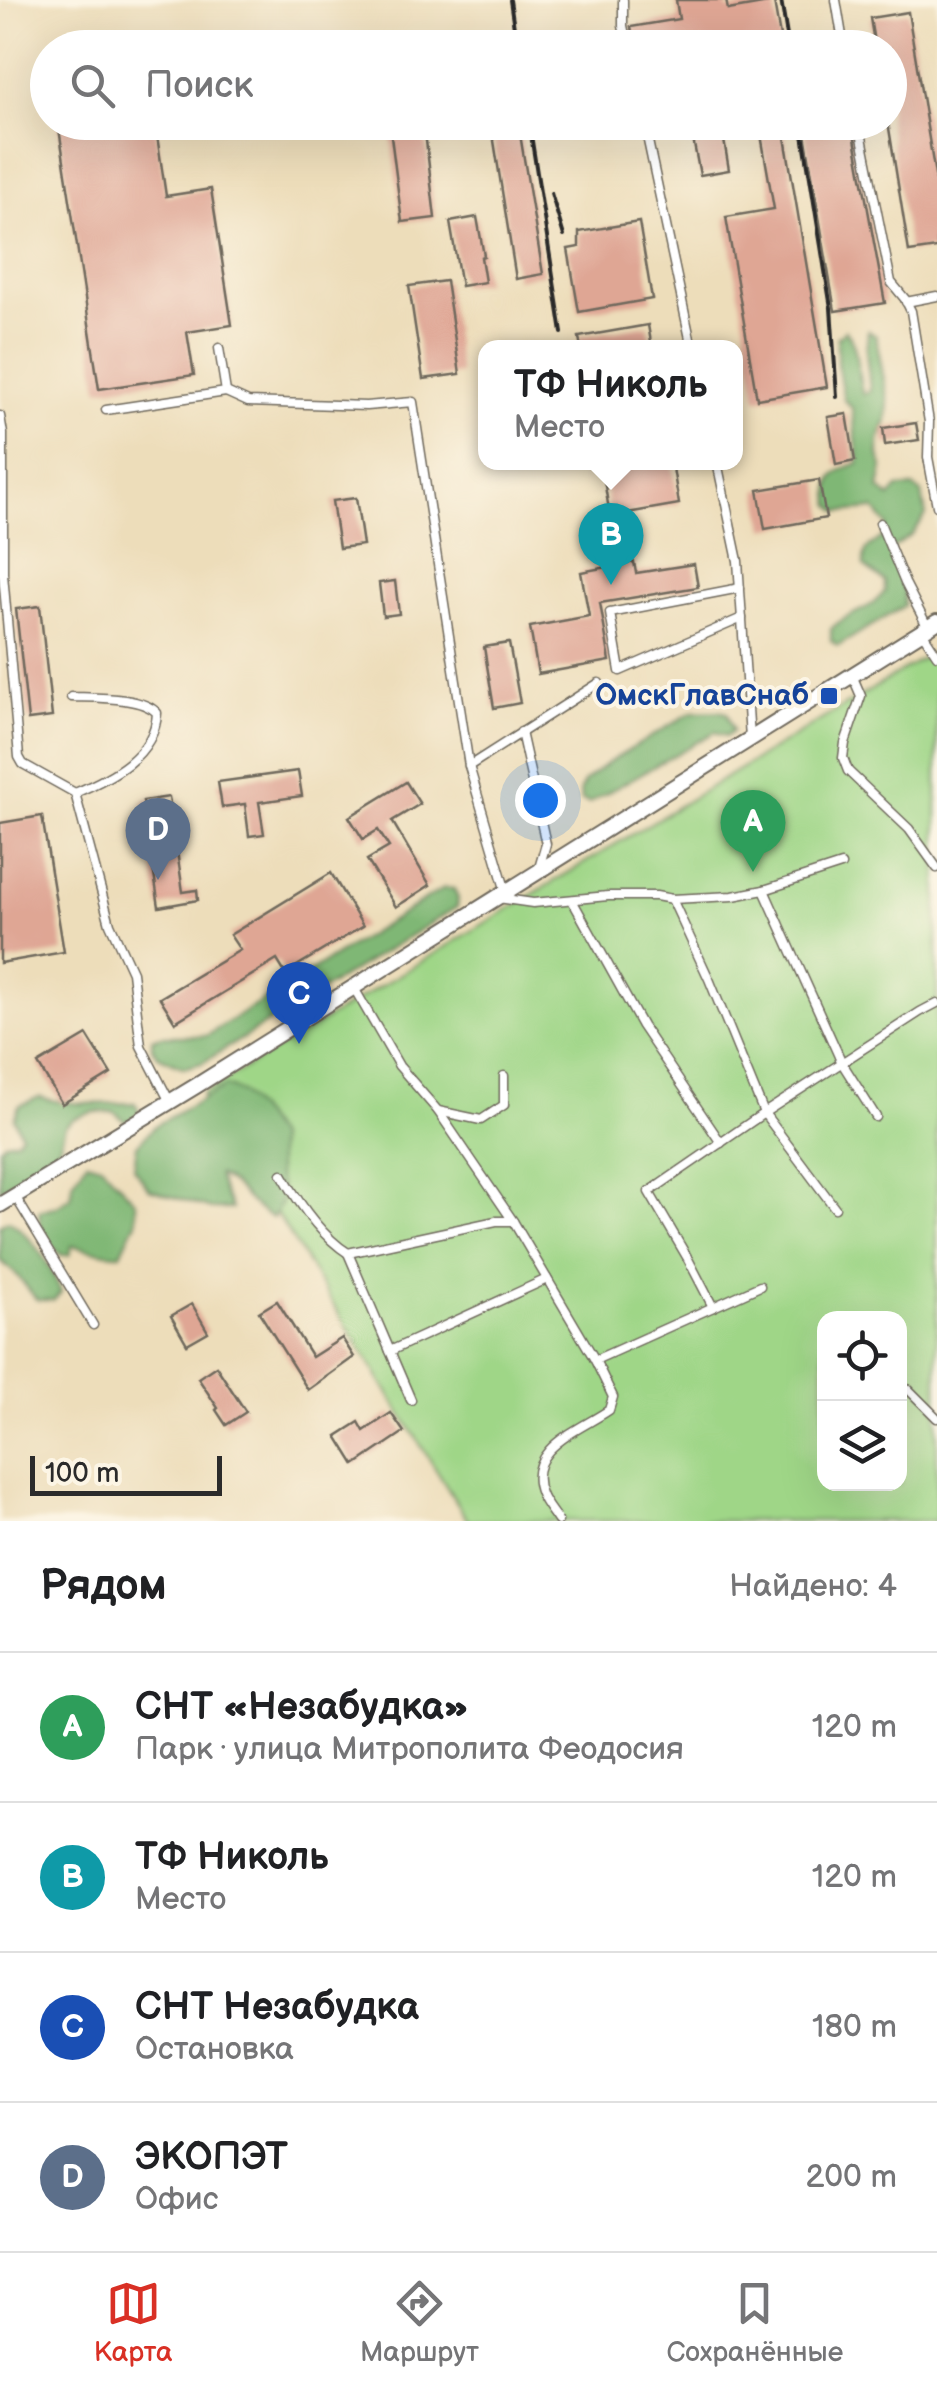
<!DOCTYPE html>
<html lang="ru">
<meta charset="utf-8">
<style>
:root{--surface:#fff;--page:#f2f2f2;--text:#202124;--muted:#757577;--line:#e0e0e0;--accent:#d93025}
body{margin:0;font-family:"Balsamiq Sans",sans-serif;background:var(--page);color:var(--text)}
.controls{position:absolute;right:30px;bottom:30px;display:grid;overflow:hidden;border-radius:20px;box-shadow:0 10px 40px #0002}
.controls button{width:90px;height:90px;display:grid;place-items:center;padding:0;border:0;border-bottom:2px solid var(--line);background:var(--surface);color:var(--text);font:50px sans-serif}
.scale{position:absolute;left:30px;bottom:25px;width:192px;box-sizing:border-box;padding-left:10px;border:5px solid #2b2b2b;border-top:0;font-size:28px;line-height:35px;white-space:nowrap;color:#2b2b2b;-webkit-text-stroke:8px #fcf5e5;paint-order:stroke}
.you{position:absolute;left:540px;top:800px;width:35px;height:35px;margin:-25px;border:8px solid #fff;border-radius:50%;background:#1a73e8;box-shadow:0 0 0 15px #1a73e833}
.badge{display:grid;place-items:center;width:65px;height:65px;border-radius:50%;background:var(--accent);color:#fff;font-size:32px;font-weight:700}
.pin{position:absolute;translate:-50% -82px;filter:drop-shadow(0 2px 5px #0008)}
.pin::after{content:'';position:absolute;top:52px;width:35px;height:30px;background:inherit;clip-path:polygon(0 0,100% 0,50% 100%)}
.popup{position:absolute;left:478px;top:340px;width:265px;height:130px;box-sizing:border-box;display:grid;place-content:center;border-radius:20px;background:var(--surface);filter:drop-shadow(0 2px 8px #0005);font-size:32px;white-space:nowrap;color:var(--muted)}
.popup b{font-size:38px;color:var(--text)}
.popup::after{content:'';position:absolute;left:50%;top:100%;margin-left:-20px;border:20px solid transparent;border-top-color:var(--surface)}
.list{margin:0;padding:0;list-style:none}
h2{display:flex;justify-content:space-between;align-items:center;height:130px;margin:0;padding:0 40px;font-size:42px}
h2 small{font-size:32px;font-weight:400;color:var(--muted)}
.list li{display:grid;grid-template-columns:65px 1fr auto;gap:30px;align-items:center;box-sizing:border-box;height:150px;padding:0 40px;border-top:2px solid var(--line)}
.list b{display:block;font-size:38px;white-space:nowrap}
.list p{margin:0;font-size:32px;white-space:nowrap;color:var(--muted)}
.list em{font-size:32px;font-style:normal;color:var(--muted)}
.icon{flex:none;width:55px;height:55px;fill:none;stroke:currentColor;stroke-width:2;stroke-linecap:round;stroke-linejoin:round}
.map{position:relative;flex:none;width:937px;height:1521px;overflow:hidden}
.search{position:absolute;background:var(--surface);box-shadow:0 10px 40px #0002;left:30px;right:30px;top:30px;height:110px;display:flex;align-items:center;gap:25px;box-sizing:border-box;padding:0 35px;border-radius:55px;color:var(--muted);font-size:38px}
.sheet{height:730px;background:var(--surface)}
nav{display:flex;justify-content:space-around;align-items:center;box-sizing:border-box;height:140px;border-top:2px solid var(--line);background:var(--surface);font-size:28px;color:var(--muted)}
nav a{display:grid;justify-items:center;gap:5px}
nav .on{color:var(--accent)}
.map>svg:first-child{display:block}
.green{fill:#9fd687;stroke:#658059;stroke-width:2.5;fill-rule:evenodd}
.forest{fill:#7fb774;stroke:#557150;stroke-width:2.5}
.building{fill:#dfa694}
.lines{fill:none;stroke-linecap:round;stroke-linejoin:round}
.lane-casing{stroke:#6f695d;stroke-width:11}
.street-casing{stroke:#6f695d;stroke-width:18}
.lane{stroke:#fff;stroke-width:8}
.street{stroke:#fff;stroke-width:14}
.rail{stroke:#2b2b2b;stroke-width:4}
.transit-dot{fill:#1a4fb4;stroke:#fcf5e5;stroke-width:4}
.labels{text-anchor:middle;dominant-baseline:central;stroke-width:8;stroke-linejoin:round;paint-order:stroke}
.transit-label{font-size:30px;font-weight:bold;fill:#164399;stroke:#fcf5e5;text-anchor:end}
</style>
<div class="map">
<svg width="937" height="1521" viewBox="0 0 937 1521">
<rect width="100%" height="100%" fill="#fcf5e5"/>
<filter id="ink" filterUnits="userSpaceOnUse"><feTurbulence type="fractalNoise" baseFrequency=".01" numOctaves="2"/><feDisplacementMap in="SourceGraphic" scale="20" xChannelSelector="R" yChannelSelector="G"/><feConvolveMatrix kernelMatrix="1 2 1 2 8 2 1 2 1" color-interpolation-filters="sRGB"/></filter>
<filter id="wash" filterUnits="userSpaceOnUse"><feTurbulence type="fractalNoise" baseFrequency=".0048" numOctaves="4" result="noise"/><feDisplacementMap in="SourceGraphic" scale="40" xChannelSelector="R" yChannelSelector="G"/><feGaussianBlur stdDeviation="2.25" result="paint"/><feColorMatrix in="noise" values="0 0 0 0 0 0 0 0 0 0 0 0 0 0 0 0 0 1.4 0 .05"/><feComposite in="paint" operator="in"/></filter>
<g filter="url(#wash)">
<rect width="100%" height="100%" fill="#edddba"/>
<path class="green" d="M937 650V1521H468L202 1094ZM824 1318H900V1484H824Z"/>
<g class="forest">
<path d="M845 330C860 345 856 374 863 394L870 391 866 352 868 331 876 336 888 401 887 421 879 440V455L883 468 879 489 890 497 898 488 913 487 922 493 926 515 912 535 891 549 904 593V606L838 646 831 641V629C848 611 868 614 885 591L884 581 864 566C863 535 882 551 887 525L874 509 839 512 831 505C827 477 833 471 859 463L852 408 844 400 837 364V338Z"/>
<path d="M719 711 727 713 733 731 726 736 715 732 589 803 581 800 580 790 585 781 606 764 692 712Z"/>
<path d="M444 888 454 889 458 899 457 907 202 1063 184 1068 158 1056 152 1048V1039L161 1036H206Z"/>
<path d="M226 1086 241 1092 262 1116 277 1139V1174L281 1188 282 1200 273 1218C250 1208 240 1185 218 1175L223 1191 232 1209H211L149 1189 134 1168 137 1145 156 1125Z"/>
<path d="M39 1097C72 1107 102 1103 135 1103L139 1110 136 1117 127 1122 114 1112H93L73 1119 65 1126 60 1145 51 1157 0 1190V1147L5 1142 16 1140 21 1134 14 1118 19 1106Z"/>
<path d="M87 1161 101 1165 136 1202V1222L121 1254C102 1255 91 1248 72 1246L69 1255H61C46 1241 39 1232 39 1211L57 1206 71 1197 73 1182Z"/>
<path d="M9 1220C33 1238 50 1264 61 1292L54 1300H37L16 1274 0 1260V1225Z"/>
</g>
<g id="blocks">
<g class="building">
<path d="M676 0H726L728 10 774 2 782 48H635L631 27 679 19Z"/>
<path d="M908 12 937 187V248L909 252 888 122 890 48H875L870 18Z"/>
<path d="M58 122H155L166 196 211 189 232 325 187 332 194 375 99 389Z"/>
<path d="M491 122H518L543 274 516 279Z"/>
<path d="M803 122H852L885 303 835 311Z"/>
<path d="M783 125 827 387 757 399 726 217 774 209 760 129Z"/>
<path d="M425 132 435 218 402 222 391 136Z"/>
<path d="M723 134 729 170 700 175 693 139Z"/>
<path d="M477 217 484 256 481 257 485 282 461 286 450 222Z"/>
<path d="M639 222 652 299 579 312 568 249 579 247V232Z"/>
<path d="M446 281 460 374 423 379 409 286Z"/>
<path d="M648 325 652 348H581L579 337Z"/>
<path d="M847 414 855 461 836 465 828 417Z"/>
<path d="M916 423 919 440 885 445 883 428Z"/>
<path d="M601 462H672L679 504 610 516Z"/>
<path d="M819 480 826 518 765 529 758 490Z"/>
<path d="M356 498 363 545 339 548 332 501Z"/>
<path d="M634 562 636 573 694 564 698 587 600 603 610 661 538 674 530 627 589 616 581 572Z"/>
<path d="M395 581 399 614 383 616 379 583Z"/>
<path d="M40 606 52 717 28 720 16 609Z"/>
<path d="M509 643 520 703 494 708 484 647Z"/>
<path d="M298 771 302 796 259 802 264 834 249 836 245 804 222 807 218 782Z"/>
<path d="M406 782 420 804 392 821 430 885 396 907 367 860 389 847 378 830 363 839 349 817Z"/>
<path d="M169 797 183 892 197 890 198 900 159 907 143 801Z"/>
<path d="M42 816 64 952 0 963V823Z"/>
<path d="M331 873 363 926 285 973 277 960 175 1022 160 998 240 950 230 935Z"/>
<path d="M87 1035 111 1074 62 1104 38 1064Z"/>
<path d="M277 1301 312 1357 342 1338 354 1357 308 1390 259 1312Z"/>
<path d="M192 1304 208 1332 187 1344 171 1316Z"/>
<path d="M216 1366 246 1412 226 1425 216 1410 218 1408 198 1378Z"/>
<path d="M391 1413 404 1432 355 1465 337 1436 359 1422 364 1431Z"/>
</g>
</g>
</g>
<g filter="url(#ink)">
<use href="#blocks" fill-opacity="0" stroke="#6f695d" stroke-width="2.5"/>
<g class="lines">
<g class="lane-casing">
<g id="lane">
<path d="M623 0V26L628 48"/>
<path d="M836 0 844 48"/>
<path d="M644 122 692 348"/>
<path d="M859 122 891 282 905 299 911 311 929 422 928 457 937 506"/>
<path d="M906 302 937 296"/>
<path d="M226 392 248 402 366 406 413 402 469 766 506 892"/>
<path d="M106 410 226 392 219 348"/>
<path d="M0 416 3 434V574L19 757 23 764 75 793 110 924 132 972 141 1046 170 1102"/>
<path d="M717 462 738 561 750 738"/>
<path d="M880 523 905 583 928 628"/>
<path d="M740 588 610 613 620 671 742 618"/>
<path d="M922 632 937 655"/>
<path d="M852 675 861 696 845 743 843 758 848 771 909 829 937 868"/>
<path d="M71 697C94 698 142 696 157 713 155 756 110 778 75 793"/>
<path d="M521 732 546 844 539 868"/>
<path d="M469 766 599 683"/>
<path d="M764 890 842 1063 876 1117"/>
<path d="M498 898 533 903 608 896H656L672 899 733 896 764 890 841 865"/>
<path d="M672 899 709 979 764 1113 835 1208"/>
<path d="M572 900 642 1026 721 1143"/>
<path d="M354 988 399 1066 438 1111 481 1120 504 1105V1076"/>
<path d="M438 1111 513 1221"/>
<path d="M282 1174C298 1202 321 1236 348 1253L496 1221H513L595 1360 613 1397 609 1410C580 1430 523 1449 541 1494 544 1503 553 1513 558 1521"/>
<path d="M15 1196 93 1325"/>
<path d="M348 1253 411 1400"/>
<path d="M713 1307 687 1257 649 1192 764 1113 920 1012 937 1003"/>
<path d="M390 1351 547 1279"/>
<path d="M595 1360 760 1286"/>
<path d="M908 1389 937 1418"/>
</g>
</g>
<g class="street-casing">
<path id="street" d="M0 1205 196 1086 937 622"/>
</g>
<use href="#lane" class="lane"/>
<use href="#street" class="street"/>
<g class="rail">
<path d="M510 0 517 48"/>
<path d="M781 0 789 48"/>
<path d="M529 122 562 333"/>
<path d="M801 122 831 308 837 397"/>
<path d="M551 193 564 236"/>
</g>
</g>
</g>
<rect class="transit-dot" x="819" y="686" width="20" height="20" rx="5"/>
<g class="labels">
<g class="transit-label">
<text x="809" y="696">ОмскГлавСнаб</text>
</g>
</g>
</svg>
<div class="controls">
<button><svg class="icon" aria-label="locate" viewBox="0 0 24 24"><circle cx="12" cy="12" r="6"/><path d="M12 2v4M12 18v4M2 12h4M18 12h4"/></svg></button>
<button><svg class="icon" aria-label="layers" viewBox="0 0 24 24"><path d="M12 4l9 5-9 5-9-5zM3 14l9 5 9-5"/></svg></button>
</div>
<div class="scale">100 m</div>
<div class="you"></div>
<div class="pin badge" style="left:753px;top:872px;background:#2e9e5b">A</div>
<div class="pin badge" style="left:611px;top:585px;background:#0f9aa8">B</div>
<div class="popup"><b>ТФ Николь</b>Место</div>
<div class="pin badge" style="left:299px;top:1044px;background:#1a4fb4">C</div>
<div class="pin badge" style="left:158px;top:880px;background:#5c6f8a">D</div>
<div class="search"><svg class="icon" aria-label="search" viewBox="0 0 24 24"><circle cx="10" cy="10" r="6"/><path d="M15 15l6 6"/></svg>Поиск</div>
</div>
<section class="sheet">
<h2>Рядом<small>Найдено: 4</small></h2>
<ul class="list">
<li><span class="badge" style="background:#2e9e5b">A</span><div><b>СНТ «Незабудка»</b><p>Парк · улица Митрополита Феодосия</p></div><em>120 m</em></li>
<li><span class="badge" style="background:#0f9aa8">B</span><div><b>ТФ Николь</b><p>Место</p></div><em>120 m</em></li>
<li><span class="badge" style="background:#1a4fb4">C</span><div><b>СНТ Незабудка</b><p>Остановка</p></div><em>180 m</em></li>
<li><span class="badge" style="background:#5c6f8a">D</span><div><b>ЭКОПЭТ</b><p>Офис</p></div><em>200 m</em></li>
</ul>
</section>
<nav>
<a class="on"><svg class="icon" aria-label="map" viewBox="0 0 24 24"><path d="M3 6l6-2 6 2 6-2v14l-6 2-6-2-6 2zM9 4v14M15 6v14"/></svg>Карта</a>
<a><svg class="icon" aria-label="directions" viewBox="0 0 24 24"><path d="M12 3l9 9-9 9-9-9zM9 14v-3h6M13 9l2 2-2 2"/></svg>Маршрут</a>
<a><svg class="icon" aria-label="saved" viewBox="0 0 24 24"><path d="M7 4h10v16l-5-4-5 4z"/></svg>Сохранённые</a>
</nav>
